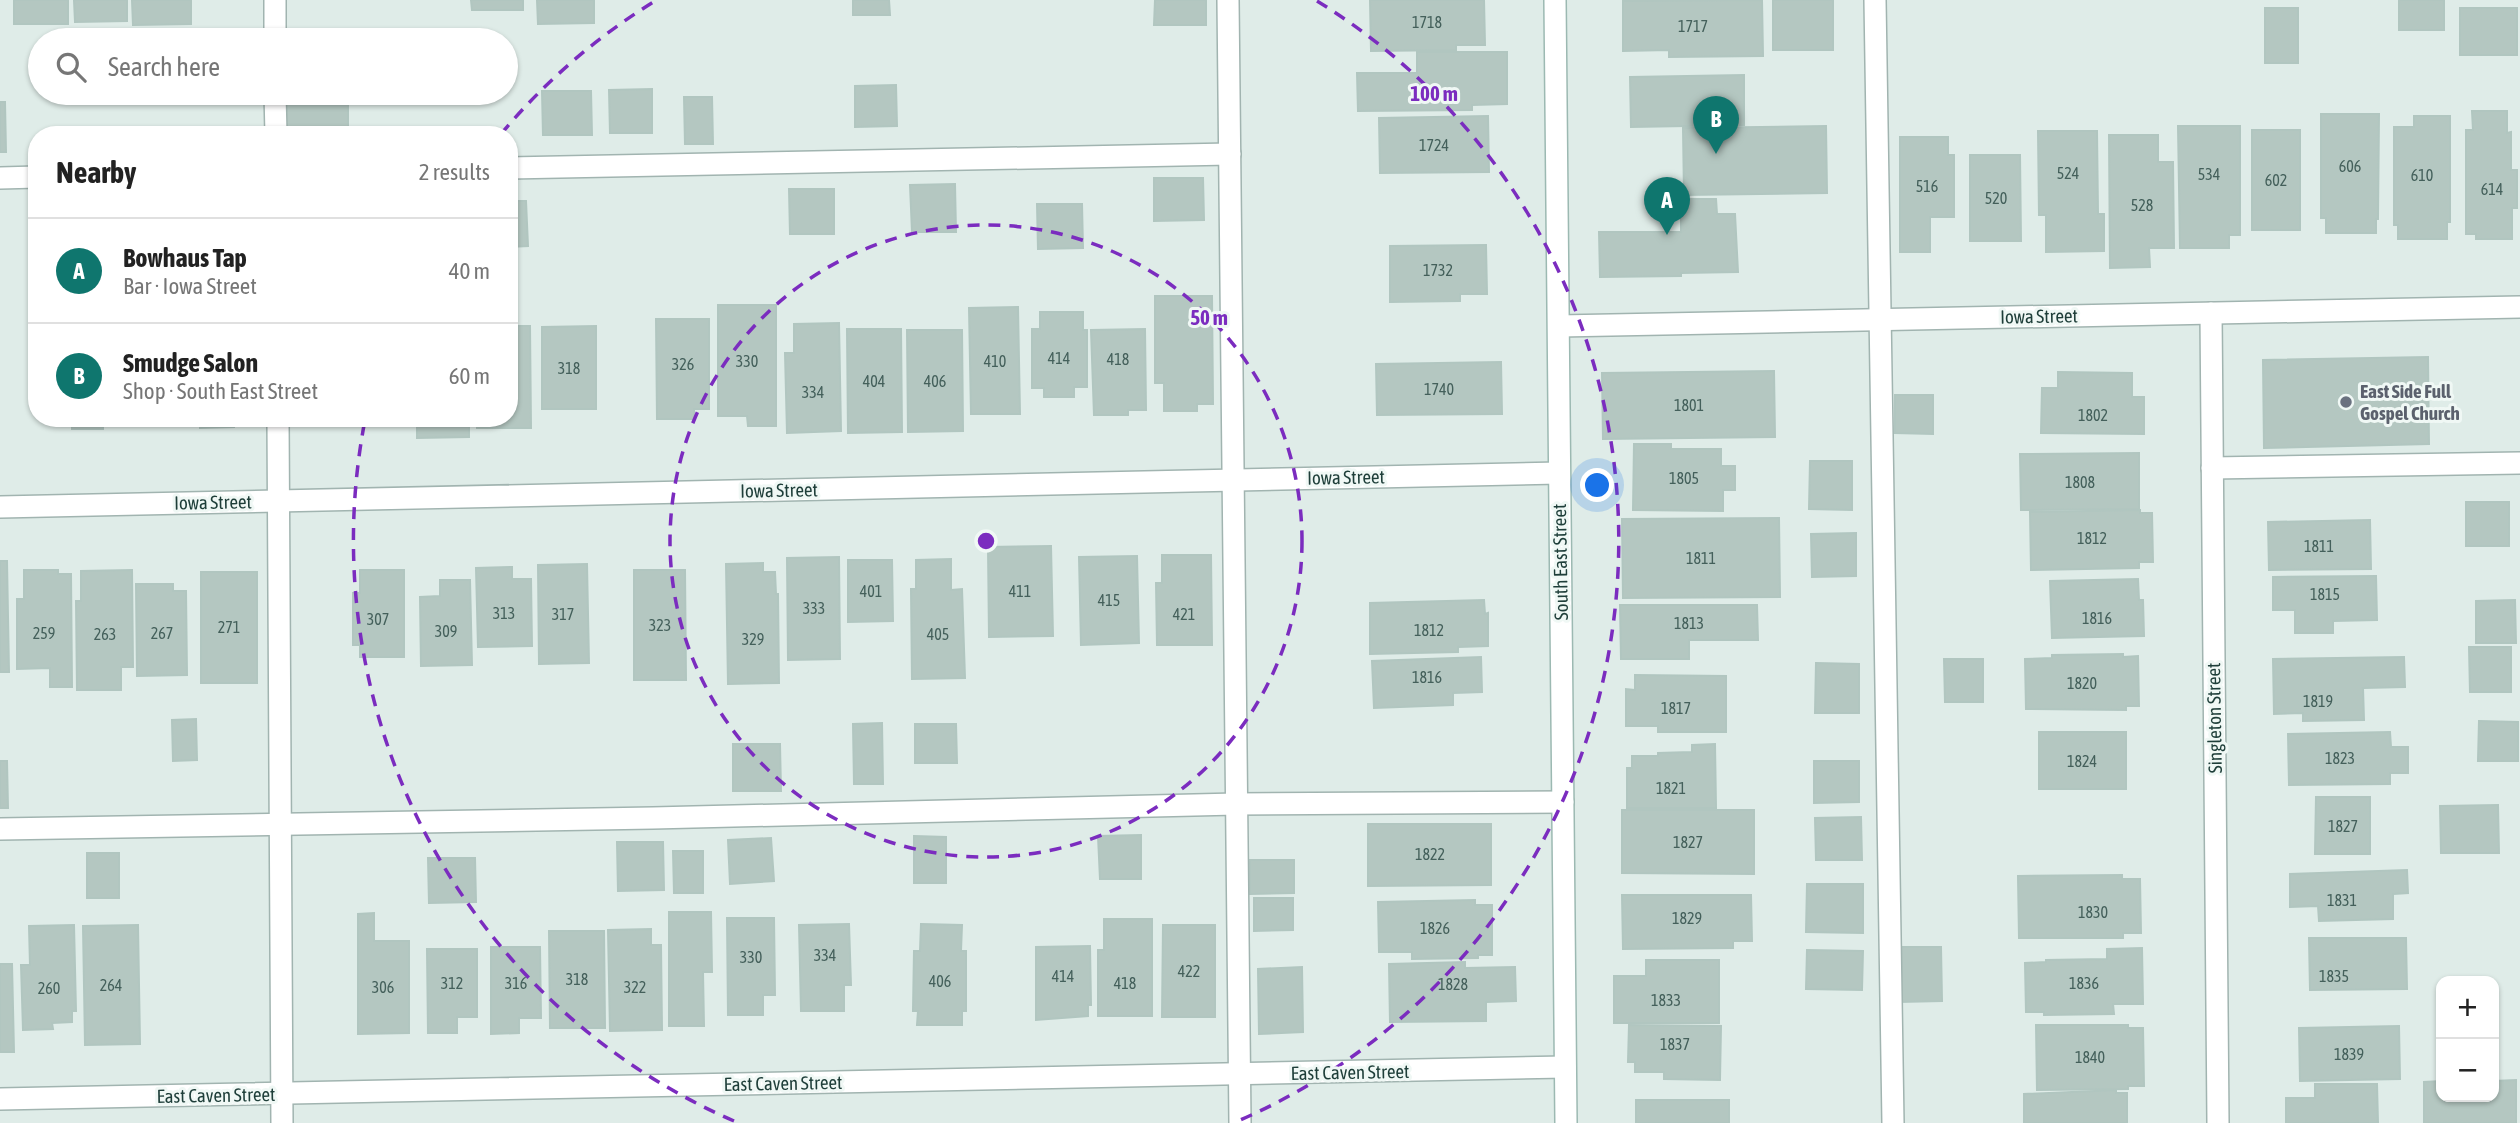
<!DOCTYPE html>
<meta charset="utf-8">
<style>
:root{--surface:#fff;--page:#f6f6f6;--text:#222;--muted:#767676;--line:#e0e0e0;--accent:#0f766e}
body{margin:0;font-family:"Asap Condensed",sans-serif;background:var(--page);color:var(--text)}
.controls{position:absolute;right:21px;bottom:21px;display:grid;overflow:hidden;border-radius:14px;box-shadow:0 2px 5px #0004}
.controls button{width:63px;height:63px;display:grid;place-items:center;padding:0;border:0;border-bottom:2px solid var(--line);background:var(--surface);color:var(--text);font:35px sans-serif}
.you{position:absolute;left:1598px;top:486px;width:24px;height:24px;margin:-18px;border:5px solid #fff;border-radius:50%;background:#1a73e8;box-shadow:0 0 0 10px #1a73e833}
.badge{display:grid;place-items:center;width:46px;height:46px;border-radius:50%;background:var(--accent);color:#fff;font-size:23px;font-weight:700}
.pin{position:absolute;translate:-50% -58px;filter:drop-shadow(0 2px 4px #0008)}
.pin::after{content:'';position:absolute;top:37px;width:24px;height:21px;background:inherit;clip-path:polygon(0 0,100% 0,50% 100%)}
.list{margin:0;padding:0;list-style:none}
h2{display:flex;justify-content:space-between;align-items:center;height:91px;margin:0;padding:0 28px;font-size:30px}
h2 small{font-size:23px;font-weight:400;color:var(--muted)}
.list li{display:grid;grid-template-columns:46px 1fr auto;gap:21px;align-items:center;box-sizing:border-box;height:105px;padding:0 28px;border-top:2px solid var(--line)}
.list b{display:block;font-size:26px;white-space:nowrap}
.list p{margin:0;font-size:23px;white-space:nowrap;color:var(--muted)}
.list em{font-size:23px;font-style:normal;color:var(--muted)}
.icon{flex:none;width:38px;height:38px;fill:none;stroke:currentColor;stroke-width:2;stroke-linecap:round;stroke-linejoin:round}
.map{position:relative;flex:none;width:2520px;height:1123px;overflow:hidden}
.search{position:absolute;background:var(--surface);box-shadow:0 2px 5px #0004;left:28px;top:28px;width:490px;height:77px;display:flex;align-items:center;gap:18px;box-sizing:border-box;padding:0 24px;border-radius:38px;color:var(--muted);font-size:26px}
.panel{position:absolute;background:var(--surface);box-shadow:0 2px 5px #0004;left:28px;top:126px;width:490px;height:301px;border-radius:28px}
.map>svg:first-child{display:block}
.building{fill:#b4c7c1;stroke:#b1c6c0;stroke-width:2}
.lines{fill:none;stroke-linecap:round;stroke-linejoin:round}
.service-casing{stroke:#a1b4b0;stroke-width:24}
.minor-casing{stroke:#a1b4b0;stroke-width:24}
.secondary-casing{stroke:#9cb9b2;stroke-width:24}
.service{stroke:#fff;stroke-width:21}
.minor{stroke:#fff;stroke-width:21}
.secondary{stroke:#fff;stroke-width:21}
.ring{fill:none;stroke:#7b2cbf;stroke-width:3.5;stroke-dasharray:12 9}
.worship-dot{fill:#6b7280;stroke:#f0f8f5;stroke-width:2.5}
.labels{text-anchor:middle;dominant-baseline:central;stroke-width:6;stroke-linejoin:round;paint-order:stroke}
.number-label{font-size:16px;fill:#44605b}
.street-label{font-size:19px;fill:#1e3e39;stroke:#f0f8f5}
.worship-label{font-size:19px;font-weight:bold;fill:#5b616d;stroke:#f0f8f5;text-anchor:start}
.centre{fill:#7b2cbf;stroke:#f0f8f5;stroke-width:3.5}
.ring-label{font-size:21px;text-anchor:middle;font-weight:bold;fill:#7b2cbf;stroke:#f0f8f5;stroke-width:6;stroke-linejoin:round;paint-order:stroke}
</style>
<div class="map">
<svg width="2520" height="1123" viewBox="0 0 2520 1123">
<rect width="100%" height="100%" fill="#dfece8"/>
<g class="building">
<rect x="14" y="0" width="54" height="24"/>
<path d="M74 0H127V21L75 22Z"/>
<path d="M132 0H191V24L133 25Z"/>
<path d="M471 0H523V10H472Z"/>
<path d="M537 0H594V23L538 24Z"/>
<path d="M853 0H889L890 15H853Z"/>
<path d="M1155 0H1206V25H1154Z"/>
<path d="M1370 0H1484L1485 45H1456V50L1371 51Z"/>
<path d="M1762 0 1763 56 1669 57V50L1623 51V1Z"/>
<rect x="1773" y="0" width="60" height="50"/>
<rect x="2399" y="0" width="45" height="30"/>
<rect x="2265" y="8" width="33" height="55"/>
<rect x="2460" y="8" width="57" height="47"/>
<path d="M1417 52H1507V104L1472 105V110L1358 111 1357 73H1417Z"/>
<path d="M1744 75V125L1631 127 1630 77Z"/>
<path d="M896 85 897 126 855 127V86Z"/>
<path d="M652 89V133H610L609 90Z"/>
<path d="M542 91H591L592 135H543Z"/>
<path d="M684 97H712L713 144H685Z"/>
<path d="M0 102H5L6 152H0Z"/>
<path d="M348 103V135H286V104Z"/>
<path d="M2472 111H2507V133L2511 132V170H2517V208H2512V239H2476V234H2466V130H2473Z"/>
<path d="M2321 114H2379L2378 219H2376V233H2326V218H2321Z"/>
<path d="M1488 116 1489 172 1380 173 1379 118Z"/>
<path d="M2414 116H2450V222H2447V239H2398V225H2394V127H2414Z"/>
<path d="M1826 126 1827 193 1684 195 1683 128Z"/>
<path d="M2178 126H2240V235H2229V248H2180Z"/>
<rect x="2252" y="130" width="48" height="100"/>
<path d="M2038 131H2097L2098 214H2104V251L2046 252V215H2039Z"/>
<path d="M2109 135H2158V162H2173L2174 248H2149L2150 267 2110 268Z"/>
<path d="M1900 137H1948V155H1954V217H1930V252H1900Z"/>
<path d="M1970 155H2020L2021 241H1970Z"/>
<path d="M1154 178H1203L1204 220 1154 221Z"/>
<path d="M955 184 956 232H912L910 185Z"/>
<path d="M789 189H834V234H790Z"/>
<path d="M1681 199H1716L1717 214H1735L1738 272 1681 273V276L1600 277 1599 232H1681Z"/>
<path d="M509 201H526L528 246 509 247Z"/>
<path d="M1037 204H1082L1083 248 1038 249Z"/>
<path d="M1486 245 1487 294H1460V301L1390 302V246Z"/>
<path d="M1155 296H1212L1213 404H1197V411H1164V383H1155Z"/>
<path d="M718 305H776V426H748L747 416H718Z"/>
<path d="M1018 307 1020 414H971L969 308Z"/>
<path d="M1040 312H1083V330H1087V387H1074V397H1044V388H1032V329H1040Z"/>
<path d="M656 319H709V409H694V419H657Z"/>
<path d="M839 323 841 431 787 433 785 353H794V324Z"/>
<path d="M509 326H530L531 428H477V418H509Z"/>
<path d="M596 326V409H542V327Z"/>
<path d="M847 329H901L902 432 848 433Z"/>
<path d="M1145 329 1146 410H1128V415H1094L1091 330Z"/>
<path d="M907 330H962L963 431 908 432Z"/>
<path d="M2428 357 2429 444 2264 448 2263 360Z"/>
<path d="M1501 362 1502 414 1377 415 1376 364Z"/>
<path d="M1774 371 1775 437 1603 439 1602 373Z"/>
<path d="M2058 372 2132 373V397H2144V434L2041 433 2042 388H2058Z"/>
<path d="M1895 395H1933V434L1895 433Z"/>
<rect x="72" y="418" width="31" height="11"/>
<path d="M200 418H253L254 422 234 423V427L200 428Z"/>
<rect x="296" y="418" width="49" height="7"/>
<path d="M417 418H469V437L417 438Z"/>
<path d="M1634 444H1671V449H1721V466H1735V490H1723V511L1633 510Z"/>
<path d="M2139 453V509L2021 510 2020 454Z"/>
<path d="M1810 461H1852V510L1809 509Z"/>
<rect x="2466" y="502" width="43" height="44"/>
<path d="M2140 510V513H2152L2153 562H2139V568L2031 570 2030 512Z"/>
<path d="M1779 518 1780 597 1623 598 1622 519Z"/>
<path d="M2370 520 2371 569 2269 570 2268 522Z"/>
<path d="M1856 533V576L1812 577 1811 534Z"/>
<path d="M1051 546 1053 636 989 637 988 547Z"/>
<path d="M1162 555H1211L1212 645H1157L1156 583H1162Z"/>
<path d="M1137 556 1139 643 1081 645 1079 557Z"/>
<path d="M839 557 840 659 788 660 787 558Z"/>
<path d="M951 559V590L962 589 965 678 912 679 911 589H916V560Z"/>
<path d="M848 560H892L893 621 848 622Z"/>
<path d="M0 561H7L9 672H0Z"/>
<path d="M763 563V572H775L776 594H778L779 683 728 684 726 564Z"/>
<path d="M587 564 589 663 539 664 538 565Z"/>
<path d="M512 567V579H531L532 646 478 647 476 568Z"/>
<path d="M24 570H58V574H71L72 687H50V668L17 669V599H24Z"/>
<path d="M132 570 133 667H121V690H77L76 601H81V571Z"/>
<path d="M360 570H404V657H360V645H353V593H360Z"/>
<path d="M634 570H685L686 680H634Z"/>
<rect x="201" y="572" width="56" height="111"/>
<path d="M2376 576 2377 620 2333 621V633H2295V610H2273V577Z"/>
<path d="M2138 579 2139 600H2143L2144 636 2052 638 2050 581Z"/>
<path d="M440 580H470L472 665 421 666 420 597 440 596Z"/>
<path d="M136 584H173V591H186L187 675 137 676Z"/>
<path d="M1484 600 1485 614 1488 613V646L1458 647V652L1370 654V603Z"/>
<path d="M2515 600 2516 643H2476V601Z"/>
<path d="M1620 605H1757L1758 640H1689V659H1621Z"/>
<path d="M2469 647H2511V692H2470Z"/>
<path d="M2123 654V657L2138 656 2139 706H2126V710L2026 709 2025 659 2052 658V655Z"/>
<path d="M1481 657 1482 692 1453 693V705L1374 708 1372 661Z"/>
<path d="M2404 657 2405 687 2363 688 2364 720 2303 721V713L2274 714 2273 659Z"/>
<path d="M1944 659H1983V702H1945Z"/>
<path d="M1816 663 1859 664V713H1815Z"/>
<path d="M1635 675 1726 676V732H1658V726H1626V689L1635 690Z"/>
<path d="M196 719 197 760 173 761 172 720Z"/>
<path d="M2479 721 2518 722V761H2478Z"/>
<path d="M882 723 883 784H854L853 724Z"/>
<path d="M915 724H956L957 763H915Z"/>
<rect x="2039" y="732" width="87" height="57"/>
<path d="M2390 732 2391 747H2408V773H2390V784L2289 785 2288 734Z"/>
<path d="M733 744H780L781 791H733Z"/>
<path d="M1715 744 1716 808H1627V768H1632V756H1658V753L1692 752V745Z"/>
<path d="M0 761H7L8 808H0Z"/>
<path d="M1814 761H1859V802L1814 803Z"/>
<path d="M2316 797H2370V854H2315Z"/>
<path d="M2498 805 2499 853H2441L2440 806Z"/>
<path d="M1622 810H1754V874L1622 873Z"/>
<path d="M1861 817 1862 860H1816L1815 818Z"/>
<path d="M1368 824H1491V885L1368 886Z"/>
<path d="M1141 835V879H1100L1098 836Z"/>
<path d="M914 836 946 837V883H914Z"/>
<path d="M771 838 774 881 730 884 728 840Z"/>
<path d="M617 842H663L664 890 618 891Z"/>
<path d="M673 851H703V893H674Z"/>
<rect x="87" y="853" width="32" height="45"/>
<path d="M428 858H475L476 902 429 903Z"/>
<path d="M1250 860H1294V893L1250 894Z"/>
<path d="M2407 870 2408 893 2393 894V919L2319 921 2318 906 2290 907V874Z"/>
<path d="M2122 875V879H2140L2141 933H2123V938H2019L2018 876Z"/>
<path d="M1807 884H1863V933L1806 932Z"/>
<path d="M1622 895H1751L1752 941H1733V948L1623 949Z"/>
<path d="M1254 898H1293V930L1254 931Z"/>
<path d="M1475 900V905H1492V955H1478V958L1412 959V952H1379L1378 902Z"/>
<path d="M669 912H711L712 972H703L704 1026H669Z"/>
<path d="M374 913V941H409V1033L358 1034V914Z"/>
<path d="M727 918H774L775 995H763V1015H728Z"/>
<path d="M1104 919H1152V1016H1098V950H1104Z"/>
<path d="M849 924 851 985H844V1011H801L799 925Z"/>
<path d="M921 924 962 925 961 951H966V1011H962V1025H917L918 1011H913L914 951H920Z"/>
<path d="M74 925 76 1011H72V1022L52 1023 53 1029 23 1030 21 965H30L29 926Z"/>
<path d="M138 925 140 1044 85 1045 83 926Z"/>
<path d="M1163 925H1215V1017H1162Z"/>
<path d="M651 929V945H661L662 1030 610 1031 608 930Z"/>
<path d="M549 931H604L605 1028H550Z"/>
<path d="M2309 938H2406L2407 989 2310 990Z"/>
<path d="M1090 946 1091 1005H1088V1016L1036 1020V947Z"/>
<path d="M491 947H540L541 1018H519V1033L491 1034Z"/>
<path d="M1898 947H1941L1942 1001 1899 1002Z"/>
<path d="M2142 948 2143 1004H2113L2114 1014 2044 1015V1012H2026L2025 963 2046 962V960L2107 959V949Z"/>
<path d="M427 949H477V1017H457V1033H428Z"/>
<path d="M1807 950 1863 951 1862 990 1806 989Z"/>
<path d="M1646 960H1719V1023H1614V976H1646Z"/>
<path d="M1465 962V968L1515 967 1516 1001 1486 1002V1021L1390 1022 1389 964Z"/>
<path d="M0 964H12L14 1052H0Z"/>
<path d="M1302 967 1303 1032 1259 1034 1258 969Z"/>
<path d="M1629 1025 1721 1026 1720 1080 1664 1079V1072H1635V1062H1628Z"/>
<path d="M2036 1025H2128V1028H2143L2144 1086H2128V1089L2037 1090Z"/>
<path d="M2399 1026 2400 1079 2300 1081 2299 1028Z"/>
<path d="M2516 1080V1123H2424V1082L2441 1081V1097H2494V1081Z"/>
<path d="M2315 1084H2377L2378 1123H2286V1098H2315Z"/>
<path d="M2116 1090V1093H2127V1123H2024V1094Z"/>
<rect x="1636" y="1100" width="93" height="23"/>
</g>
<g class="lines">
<g class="service-casing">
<g id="service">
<path d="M275 0V40"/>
<path d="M1228 0 1240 1123"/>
<path d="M1875 0 1893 1123"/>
<path d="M275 93 276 135"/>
<path d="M509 168 1230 154"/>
<path d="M0 178 37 177"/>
<path d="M278 418 282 1123"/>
<path d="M2212 468 2520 463"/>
<path d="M0 829 653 818 1236 804 1563 802"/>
</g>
</g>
<g class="minor-casing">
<g id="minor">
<path d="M2211 313 2218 1123"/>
<path d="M1559 326 2520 307"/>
<path d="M0 507 1559 473"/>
<path d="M0 1099 1565 1067"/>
</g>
</g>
<g class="secondary-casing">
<path id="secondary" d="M1555 0 1566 1123"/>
</g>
<use href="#service" class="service"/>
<use href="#minor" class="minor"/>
<use href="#secondary" class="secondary"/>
</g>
<g class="ring">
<circle cx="986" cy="541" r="316"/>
<path d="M734 1121A633 633 0 0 1 365 420M501 134A633 633 0 0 1 655 1M1317 1A633 633 0 0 1 1238 1121"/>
</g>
<circle class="worship-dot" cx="2346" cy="402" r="7"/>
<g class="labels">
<g class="number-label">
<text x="1427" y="22">1718</text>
<text x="1693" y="26">1717</text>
<text x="1434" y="145">1724</text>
<text x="2350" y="166">606</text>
<text x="2068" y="173">524</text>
<text x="2209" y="174">534</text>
<text x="2422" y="175">610</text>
<text x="2276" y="180">602</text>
<text x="1927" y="186">516</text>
<text x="2492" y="189">614</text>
<text x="1996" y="198">520</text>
<text x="2142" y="205">528</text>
<text x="1438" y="270">1732</text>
<text x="1059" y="358">414</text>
<text x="1118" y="359">418</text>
<text x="747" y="361">330</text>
<text x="995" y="361">410</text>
<text x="683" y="364">326</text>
<text x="569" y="368">318</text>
<text x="874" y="381">404</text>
<text x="935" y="381">406</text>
<text x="1439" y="389">1740</text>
<text x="813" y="392">334</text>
<text x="1689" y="405">1801</text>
<text x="2093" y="415">1802</text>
<text x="1684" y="478">1805</text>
<text x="2080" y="482">1808</text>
<text x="2092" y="538">1812</text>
<text x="2319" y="546">1811</text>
<text x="1701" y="558">1811</text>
<text x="871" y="591">401</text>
<text x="1020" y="591">411</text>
<text x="2325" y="594">1815</text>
<text x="1109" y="600">415</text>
<text x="814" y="608">333</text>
<text x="504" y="613">313</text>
<text x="563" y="614">317</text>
<text x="1184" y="614">421</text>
<text x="2097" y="618">1816</text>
<text x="378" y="619">307</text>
<text x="1689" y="623">1813</text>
<text x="660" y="625">323</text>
<text x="229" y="627">271</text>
<text x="1429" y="630">1812</text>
<text x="446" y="631">309</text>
<text x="44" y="633">259</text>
<text x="162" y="633">267</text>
<text x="105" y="634">263</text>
<text x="938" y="634">405</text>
<text x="753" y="639">329</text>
<text x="1427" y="677">1816</text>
<text x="2082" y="683">1820</text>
<text x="2318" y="701">1819</text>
<text x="1676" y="708">1817</text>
<text x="2340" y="758">1823</text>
<text x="2082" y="761">1824</text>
<text x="1671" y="788">1821</text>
<text x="2343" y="826">1827</text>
<text x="1688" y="842">1827</text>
<text x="1430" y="854">1822</text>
<text x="2342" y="900">1831</text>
<text x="2093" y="912">1830</text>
<text x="1687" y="918">1829</text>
<text x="1435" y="928">1826</text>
<text x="825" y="955">334</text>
<text x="751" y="957">330</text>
<text x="1189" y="971">422</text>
<text x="1063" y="976">414</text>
<text x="2334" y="976">1835</text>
<text x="577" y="979">318</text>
<text x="940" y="981">406</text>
<text x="452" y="983">312</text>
<text x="516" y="983">316</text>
<text x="1125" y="983">418</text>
<text x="2084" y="983">1836</text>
<text x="1453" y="984">1828</text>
<text x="111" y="985">264</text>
<text x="383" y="987">306</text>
<text x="635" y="987">322</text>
<text x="49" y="988">260</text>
<text x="1666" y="1000">1833</text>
<text x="1675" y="1044">1837</text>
<text x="2349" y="1054">1839</text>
<text x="2090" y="1057">1840</text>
</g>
<g class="street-label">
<text transform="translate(2039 316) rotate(-1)">Iowa Street</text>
<text transform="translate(1346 477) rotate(-1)">Iowa Street</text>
<text transform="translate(779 490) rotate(-1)">Iowa Street</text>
<text transform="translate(213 502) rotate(-1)">Iowa Street</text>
<text transform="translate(1560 562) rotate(-91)">South East Street</text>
<text transform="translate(2214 718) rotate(-91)">Singleton Street</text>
<text transform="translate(1350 1072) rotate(-1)">East Caven Street</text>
<text transform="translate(783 1083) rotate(-1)">East Caven Street</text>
<text transform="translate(216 1095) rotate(-1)">East Caven Street</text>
</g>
<g class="worship-label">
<text x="2360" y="391">East Side Full<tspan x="2360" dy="22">Gospel Church</tspan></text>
</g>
</g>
<circle cx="986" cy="541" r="10" class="centre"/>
<g class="ring-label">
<text x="1434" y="101">100 m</text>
<text x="1209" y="325">50 m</text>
</g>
</svg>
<div class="controls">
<button>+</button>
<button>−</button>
</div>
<div class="you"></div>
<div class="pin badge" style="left:1667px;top:235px">A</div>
<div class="pin badge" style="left:1716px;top:154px">B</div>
<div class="search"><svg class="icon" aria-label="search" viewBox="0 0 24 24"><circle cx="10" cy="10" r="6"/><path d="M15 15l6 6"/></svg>Search here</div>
<section class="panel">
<h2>Nearby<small>2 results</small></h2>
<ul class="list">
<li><span class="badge">A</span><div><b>Bowhaus Tap</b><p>Bar · Iowa Street</p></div><em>40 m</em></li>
<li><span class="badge">B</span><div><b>Smudge Salon</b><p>Shop · South East Street</p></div><em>60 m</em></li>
</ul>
</section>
</div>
